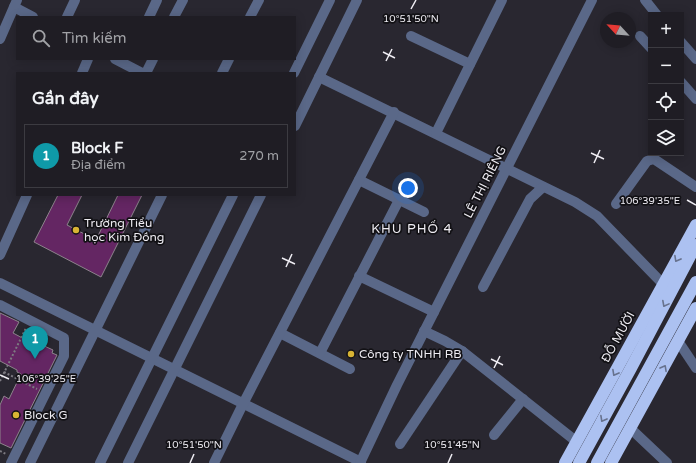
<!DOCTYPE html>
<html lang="vi">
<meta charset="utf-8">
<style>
:root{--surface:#1f1d24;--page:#27262c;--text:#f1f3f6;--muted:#a1a2a6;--line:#3c3b41;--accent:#d8b434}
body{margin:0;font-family:"Varela Round",sans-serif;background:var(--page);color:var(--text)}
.controls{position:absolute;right:12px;top:12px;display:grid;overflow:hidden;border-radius:0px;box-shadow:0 2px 10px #0003}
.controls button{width:36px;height:36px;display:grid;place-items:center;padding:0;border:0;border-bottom:1px solid var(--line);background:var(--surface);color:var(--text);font:20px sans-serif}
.compass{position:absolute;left:600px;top:12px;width:36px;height:36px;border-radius:50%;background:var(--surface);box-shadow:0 2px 10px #0003;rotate:296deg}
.you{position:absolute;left:408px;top:188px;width:14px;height:14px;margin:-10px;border:3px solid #fff;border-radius:50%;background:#1a73e8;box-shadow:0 0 0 6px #1a73e833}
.badge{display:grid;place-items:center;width:26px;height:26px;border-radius:50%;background:var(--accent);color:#fff;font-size:13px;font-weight:700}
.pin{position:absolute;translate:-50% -33px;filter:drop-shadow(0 1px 2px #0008)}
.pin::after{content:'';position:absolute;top:21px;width:14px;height:12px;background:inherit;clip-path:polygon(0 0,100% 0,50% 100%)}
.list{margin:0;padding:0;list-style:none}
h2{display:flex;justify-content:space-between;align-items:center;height:52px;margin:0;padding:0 16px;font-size:17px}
h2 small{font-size:13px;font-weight:400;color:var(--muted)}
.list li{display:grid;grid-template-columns:26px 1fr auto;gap:12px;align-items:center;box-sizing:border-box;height:64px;margin:0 8px 8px;padding:0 8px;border:1px solid var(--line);border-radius:0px}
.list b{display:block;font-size:15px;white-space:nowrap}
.list p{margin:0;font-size:13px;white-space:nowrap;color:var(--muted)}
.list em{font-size:13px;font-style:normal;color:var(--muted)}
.icon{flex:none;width:22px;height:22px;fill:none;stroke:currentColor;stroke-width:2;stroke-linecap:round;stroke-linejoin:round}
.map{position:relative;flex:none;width:696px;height:463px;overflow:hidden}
.search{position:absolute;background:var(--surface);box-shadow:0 2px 10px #0003;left:16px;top:16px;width:280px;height:44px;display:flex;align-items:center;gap:10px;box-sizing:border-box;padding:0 14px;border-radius:0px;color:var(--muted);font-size:15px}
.panel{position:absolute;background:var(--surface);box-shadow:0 2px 10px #0003;left:16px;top:72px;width:280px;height:124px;border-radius:0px}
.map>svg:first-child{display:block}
.building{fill:#642663;stroke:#8d838c}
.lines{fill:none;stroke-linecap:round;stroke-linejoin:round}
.path{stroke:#7d7b82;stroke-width:2;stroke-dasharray:2 2;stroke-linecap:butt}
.minor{stroke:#5a6888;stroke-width:10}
.highway{stroke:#acc1f1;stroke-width:12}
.oneway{stroke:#67728e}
.ticks{fill:none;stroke:#eeecf2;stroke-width:1.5}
.poi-dot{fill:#d8b434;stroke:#121115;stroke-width:1.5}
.labels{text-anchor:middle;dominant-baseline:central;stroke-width:3.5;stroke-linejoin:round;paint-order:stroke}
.street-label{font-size:12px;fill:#eeecf2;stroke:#121115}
.poi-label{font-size:12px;fill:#eeecf2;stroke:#121115;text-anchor:start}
.neighbourhood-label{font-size:13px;letter-spacing:1px;fill:#eeecf2;stroke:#121115}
.ticks-label{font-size:10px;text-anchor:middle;fill:#eeecf2;stroke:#121115;stroke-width:3.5;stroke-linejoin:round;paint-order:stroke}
</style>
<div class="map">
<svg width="696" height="463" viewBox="0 0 696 463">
<rect width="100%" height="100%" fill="#292730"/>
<g class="building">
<path d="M58 195H82L67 225 96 240 118 195H142L101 277 34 242Z"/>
<path d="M0 313 19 322 13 333 28 341 29 339 53 350 52 353 57 355 11 448 0 443V405L4 396 9 399 21 374 17 372V370L0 361Z"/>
</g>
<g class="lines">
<g class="path">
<path d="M4 372 37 389"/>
<path d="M0 381 26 328"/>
<path d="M0 451 6 454"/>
</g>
<g class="minor">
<path d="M645 0 657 15"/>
<path d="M14 7 33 17"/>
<path d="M67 17 75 0"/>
<path d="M149 17 157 0"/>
<path d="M174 17 183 0"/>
<path d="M250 17 259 0"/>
<path d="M411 36 470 64"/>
<path d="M640 36 651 48"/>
<path d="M0 39 17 0"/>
<path d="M681 42 696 59"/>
<path d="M115 59 142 73"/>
<path d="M82 73 88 59"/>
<path d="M146 73 153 59"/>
<path d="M222 73 229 59"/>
<path d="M294 73 330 0"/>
<path d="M319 77 575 202 597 216 663 284"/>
<path d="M681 82 696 99"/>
<path d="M295 126 357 0"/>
<path d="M436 133 502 0"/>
<path d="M359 180 424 212"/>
<path d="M616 204 647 161 654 159 696 187"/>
<path d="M0 255 27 195"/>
<path d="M359 276 434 312"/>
<path d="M0 283 361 462"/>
<path d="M483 287 530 199 543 187"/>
<path d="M0 305 64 338V356L11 463"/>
<path d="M424 331 445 341 462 351 577 442"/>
<path d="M280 333 350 369"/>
<path d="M678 341 696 368"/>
<path d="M320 353 399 200"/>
<path d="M630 428 667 463"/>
<path d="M494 435 523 399"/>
<path d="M400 444 462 351"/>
<path d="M30 463 162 195"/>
<path d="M100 463 233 195"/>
<path d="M128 463 261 195"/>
<path d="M214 463 243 404 394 112"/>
<path d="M360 463 397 385 592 0"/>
</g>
<g class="highway">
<path d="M565 463 696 225"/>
<path d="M579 463 631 368 696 245"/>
<path d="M597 463 696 282"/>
<path d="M611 463 696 308"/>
</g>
</g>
<defs><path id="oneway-chevron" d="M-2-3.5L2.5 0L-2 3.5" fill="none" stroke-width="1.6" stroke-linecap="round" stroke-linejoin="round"/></defs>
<g class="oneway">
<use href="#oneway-chevron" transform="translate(677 259) rotate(119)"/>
<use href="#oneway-chevron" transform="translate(665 304) rotate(118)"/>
<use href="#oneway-chevron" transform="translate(664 368) rotate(-61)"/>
<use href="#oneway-chevron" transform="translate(615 373) rotate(119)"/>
<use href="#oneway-chevron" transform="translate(603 419) rotate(119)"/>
</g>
<path class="ticks" d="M411 9 416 0M383 52 395 58M386 61 392 49M591 153 604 159M594 163 600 150M687 200 696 205M282 258 295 264M286 267 292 254M491 359 503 365M494 368 500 356M0 375 9 379M190 463 194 454M448 463 452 454"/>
<g class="poi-dot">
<circle cx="76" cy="230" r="4"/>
<circle cx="351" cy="354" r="4"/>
<circle cx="16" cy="415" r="4"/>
</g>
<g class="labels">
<g class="street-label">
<text transform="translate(485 182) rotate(-63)">LÊ THỊ RIÊNG</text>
<text transform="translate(618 337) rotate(-61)">ĐỖ MƯỜI</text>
</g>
<g class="poi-label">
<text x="84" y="223">Trường Tiểu<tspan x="84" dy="14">học Kim Đồng</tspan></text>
<text x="359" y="354">Công ty TNHH RB</text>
<text x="24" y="415">Block G</text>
</g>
<g class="neighbourhood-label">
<text x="412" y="229">KHU PHỐ 4</text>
</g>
</g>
<g class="ticks-label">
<text x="411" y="22">10°51'50"N</text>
<text x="650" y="204">106°39'35"E</text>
<text x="46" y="382">106°39'25"E</text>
<text x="194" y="448">10°51'50"N</text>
<text x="452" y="448">10°51'45"N</text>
</g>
</svg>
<div class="controls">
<button>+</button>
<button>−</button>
<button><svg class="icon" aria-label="locate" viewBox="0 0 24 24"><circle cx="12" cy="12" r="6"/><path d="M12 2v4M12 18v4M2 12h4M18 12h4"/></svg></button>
<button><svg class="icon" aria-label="layers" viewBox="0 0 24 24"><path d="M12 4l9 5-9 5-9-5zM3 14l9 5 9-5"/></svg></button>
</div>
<svg class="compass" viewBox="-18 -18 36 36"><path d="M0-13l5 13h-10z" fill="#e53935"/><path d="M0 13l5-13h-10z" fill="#a1a2a6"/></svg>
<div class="you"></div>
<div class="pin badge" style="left:35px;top:359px;background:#0f9aa8">1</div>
<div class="search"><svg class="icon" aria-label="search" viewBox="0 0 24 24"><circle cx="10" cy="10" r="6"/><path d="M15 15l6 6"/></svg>Tìm kiếm</div>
<section class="panel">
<h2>Gần đây<small></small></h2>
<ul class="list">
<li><span class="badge" style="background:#0f9aa8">1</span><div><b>Block F</b><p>Địa điểm</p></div><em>270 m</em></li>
</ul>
</section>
</div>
